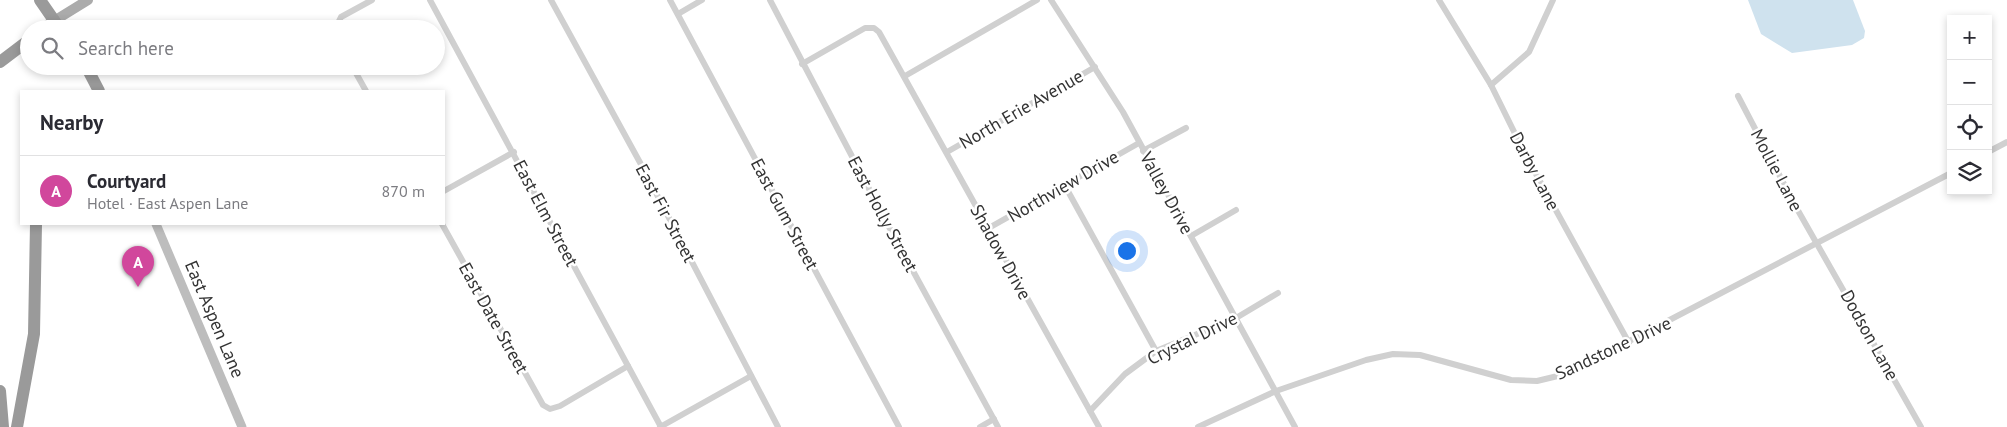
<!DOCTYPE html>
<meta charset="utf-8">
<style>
:root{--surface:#fff;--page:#f7f7f7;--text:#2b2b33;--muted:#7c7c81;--line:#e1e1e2;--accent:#e63946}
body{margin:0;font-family:"PT Sans",sans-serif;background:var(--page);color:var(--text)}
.controls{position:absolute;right:15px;top:15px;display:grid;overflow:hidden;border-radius:0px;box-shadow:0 2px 8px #0003}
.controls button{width:45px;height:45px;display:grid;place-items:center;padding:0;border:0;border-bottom:1px solid var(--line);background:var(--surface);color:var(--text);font:25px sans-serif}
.you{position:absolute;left:1126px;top:250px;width:18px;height:18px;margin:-12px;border:4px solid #fff;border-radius:50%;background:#1a73e8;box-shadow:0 0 0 8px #1a73e833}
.badge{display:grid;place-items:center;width:32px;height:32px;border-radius:50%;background:var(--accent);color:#fff;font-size:16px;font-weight:700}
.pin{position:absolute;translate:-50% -41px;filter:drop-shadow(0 1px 2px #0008)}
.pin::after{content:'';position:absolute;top:26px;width:18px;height:15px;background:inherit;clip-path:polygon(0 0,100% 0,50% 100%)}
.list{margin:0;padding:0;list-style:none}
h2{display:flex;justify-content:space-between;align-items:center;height:65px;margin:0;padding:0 20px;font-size:21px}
h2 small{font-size:16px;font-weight:400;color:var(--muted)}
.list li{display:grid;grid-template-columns:32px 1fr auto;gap:15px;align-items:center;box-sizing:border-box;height:70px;padding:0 20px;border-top:1px solid var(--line)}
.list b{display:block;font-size:19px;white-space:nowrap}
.list p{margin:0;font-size:16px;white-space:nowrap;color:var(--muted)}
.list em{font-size:16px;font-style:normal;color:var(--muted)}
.icon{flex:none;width:28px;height:28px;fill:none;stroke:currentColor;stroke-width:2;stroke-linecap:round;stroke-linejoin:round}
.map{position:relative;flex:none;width:2007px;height:427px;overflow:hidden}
.search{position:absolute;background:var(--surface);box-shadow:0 2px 8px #0003;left:20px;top:20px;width:425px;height:55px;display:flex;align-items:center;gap:12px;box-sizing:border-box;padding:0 18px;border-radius:28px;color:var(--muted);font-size:19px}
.panel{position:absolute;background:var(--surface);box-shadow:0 2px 8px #0003;left:20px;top:90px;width:425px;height:135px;border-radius:0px}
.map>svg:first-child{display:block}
.water{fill:#cfe2ee}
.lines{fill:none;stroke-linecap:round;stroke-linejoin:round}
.street{stroke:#d0d0d0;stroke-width:6}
.secondary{stroke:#bdbdbd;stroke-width:9}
.primary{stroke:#ababab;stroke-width:10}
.highway{stroke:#9a9a9a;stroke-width:12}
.labels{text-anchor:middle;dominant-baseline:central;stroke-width:5;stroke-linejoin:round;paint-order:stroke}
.street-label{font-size:18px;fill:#333;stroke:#fff}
</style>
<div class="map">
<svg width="2007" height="427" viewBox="0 0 2007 427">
<rect width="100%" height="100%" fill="#fff"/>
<path class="water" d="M1748 0H1853L1865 31 1864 38 1852 45 1792 53 1761 34Z"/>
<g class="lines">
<g class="street">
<path d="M430 0 661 427"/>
<path d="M551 0 643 168 778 427"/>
<path d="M670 0 899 427"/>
<path d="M770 0 888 225 998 427"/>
<path d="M1051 0 1123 112 1295 427"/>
<path d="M1439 0 1491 85 1525 154 1629 343"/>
<path d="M678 14 702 0"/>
<path d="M335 29 341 17 372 0"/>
<path d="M802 64 865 28H874L879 32 1099 427"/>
<path d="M352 66 366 91"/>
<path d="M905 76 1037 0"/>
<path d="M1491 85 1529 52 1553 0"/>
<path d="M1738 96 1796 207 1921 427"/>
<path d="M1143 151 1186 128"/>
<path d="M947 152 1095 67"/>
<path d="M1988 152 2007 142"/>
<path d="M1064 184 1156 351"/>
<path d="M444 191 514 152"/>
<path d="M442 224 543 405 550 409 560 406 628 366"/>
<path d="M987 229 1139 143"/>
<path d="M1191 236 1236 210"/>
<path d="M1090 411 1125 374 1156 351 1236 318 1278 293"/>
<path d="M660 427 751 376"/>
<path d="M980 427 994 419"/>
<path d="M1198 427 1276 391 1366 360 1393 354 1420 355 1511 380 1537 381 1566 374 1951 173"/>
</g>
<path class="secondary" d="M156 224 242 427"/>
<path class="primary" d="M54 21 88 0"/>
<g class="highway">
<path d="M40 0 60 29"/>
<path d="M44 29 54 21"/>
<path d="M0 62 29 40"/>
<path d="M86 66 99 91"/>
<path d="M0 391 3 427"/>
<path d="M17 427 34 334 36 224"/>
</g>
</g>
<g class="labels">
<g class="street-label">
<text transform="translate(1021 109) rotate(-30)">North Erie Avenue</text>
<text transform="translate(1777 170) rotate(62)">Mollie Lane</text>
<text transform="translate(1535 171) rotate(62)">Darby Lane</text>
<text transform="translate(1063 186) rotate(-30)">Northview Drive</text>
<text transform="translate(1167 193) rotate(61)">Valley Drive</text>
<text transform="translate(546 213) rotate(62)">East Elm Street</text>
<text transform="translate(666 213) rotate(62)">East Fir Street</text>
<text transform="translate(785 214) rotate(62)">East Gum Street</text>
<text transform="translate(883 214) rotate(62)">East Holly Street</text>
<text transform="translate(1001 252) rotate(61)">Shadow Drive</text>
<text transform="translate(494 318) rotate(61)">East Date Street</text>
<text transform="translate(215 319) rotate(67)">East Aspen Lane</text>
<text transform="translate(1870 335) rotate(61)">Dodson Lane</text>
<text transform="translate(1192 338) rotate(-26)">Crystal Drive</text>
<text transform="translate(1613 348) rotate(-25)">Sandstone Drive</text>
</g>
</g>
</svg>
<div class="controls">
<button>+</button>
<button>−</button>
<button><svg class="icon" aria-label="locate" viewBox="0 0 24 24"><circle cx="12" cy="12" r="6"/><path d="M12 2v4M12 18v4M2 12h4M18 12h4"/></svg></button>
<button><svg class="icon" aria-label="layers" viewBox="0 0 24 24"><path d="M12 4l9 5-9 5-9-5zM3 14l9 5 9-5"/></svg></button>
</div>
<div class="you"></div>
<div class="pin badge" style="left:138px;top:287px;background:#d1479c">A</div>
<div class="search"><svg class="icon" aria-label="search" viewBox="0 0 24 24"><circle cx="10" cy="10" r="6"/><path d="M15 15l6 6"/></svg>Search here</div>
<section class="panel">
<h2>Nearby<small></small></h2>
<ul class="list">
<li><span class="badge" style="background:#d1479c">A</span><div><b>Courtyard</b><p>Hotel · East Aspen Lane</p></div><em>870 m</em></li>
</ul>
</section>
</div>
